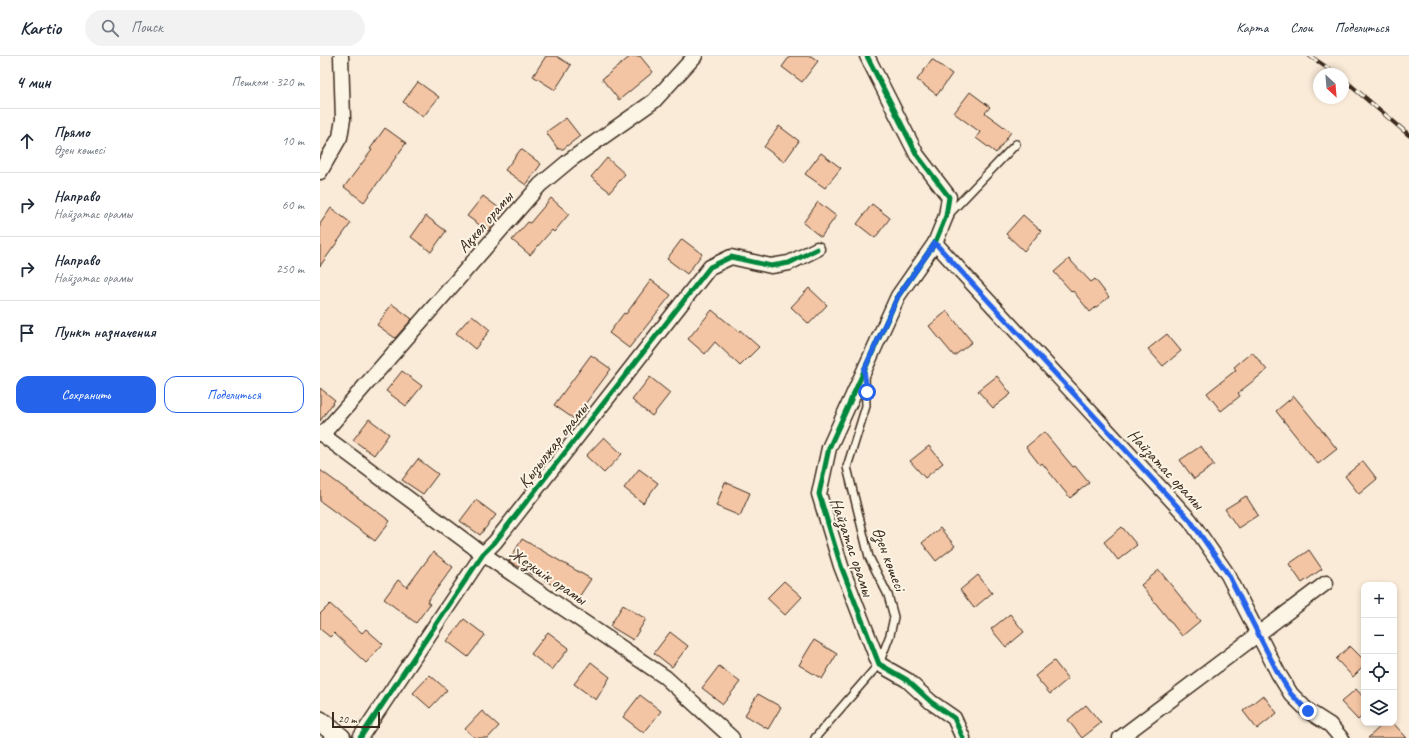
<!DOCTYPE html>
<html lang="ru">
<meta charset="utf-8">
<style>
:root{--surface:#fff;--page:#f2f2f3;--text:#1f2937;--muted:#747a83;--line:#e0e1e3;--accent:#2563eb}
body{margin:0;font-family:Caveat,sans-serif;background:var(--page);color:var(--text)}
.controls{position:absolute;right:12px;bottom:12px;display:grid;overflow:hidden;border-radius:8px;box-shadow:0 2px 6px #0003}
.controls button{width:36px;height:36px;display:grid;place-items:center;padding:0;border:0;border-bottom:1px solid var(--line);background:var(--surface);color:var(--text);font:20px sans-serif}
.compass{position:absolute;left:993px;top:12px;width:36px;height:36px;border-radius:50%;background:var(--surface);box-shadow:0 2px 6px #0003;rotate:154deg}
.scale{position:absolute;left:12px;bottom:10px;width:48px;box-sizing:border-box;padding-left:4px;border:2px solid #3b2a1e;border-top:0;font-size:11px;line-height:14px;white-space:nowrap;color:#3b2a1e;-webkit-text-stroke:3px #fcf5e5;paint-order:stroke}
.stop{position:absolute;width:12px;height:12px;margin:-9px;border:3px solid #2563eb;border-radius:50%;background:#fff}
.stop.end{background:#2563eb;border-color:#fff;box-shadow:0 1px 4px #0008}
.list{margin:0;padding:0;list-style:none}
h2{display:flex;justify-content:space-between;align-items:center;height:52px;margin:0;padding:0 16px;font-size:17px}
h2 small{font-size:13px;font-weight:400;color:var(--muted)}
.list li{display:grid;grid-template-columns:26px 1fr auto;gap:12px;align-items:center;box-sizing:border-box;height:64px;padding:0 16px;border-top:1px solid var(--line)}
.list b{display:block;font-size:15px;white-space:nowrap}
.list p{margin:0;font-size:13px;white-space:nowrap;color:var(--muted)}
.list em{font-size:13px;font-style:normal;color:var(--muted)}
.actions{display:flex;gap:8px;padding:12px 16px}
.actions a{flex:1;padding:9px 0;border:1px solid var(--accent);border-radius:12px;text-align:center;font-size:14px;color:var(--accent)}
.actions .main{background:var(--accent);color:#fff}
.icon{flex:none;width:22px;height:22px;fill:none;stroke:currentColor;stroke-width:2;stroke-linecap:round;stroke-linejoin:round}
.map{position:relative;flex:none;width:1089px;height:682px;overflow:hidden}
header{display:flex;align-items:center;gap:24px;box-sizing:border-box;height:56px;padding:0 20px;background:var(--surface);border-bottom:1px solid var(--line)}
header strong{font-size:19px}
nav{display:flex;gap:22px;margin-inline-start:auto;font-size:14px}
.search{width:280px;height:36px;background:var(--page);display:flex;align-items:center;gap:10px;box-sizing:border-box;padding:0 14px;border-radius:22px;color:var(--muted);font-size:15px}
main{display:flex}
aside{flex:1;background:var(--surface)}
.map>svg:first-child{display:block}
.building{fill:#f4c5a4;stroke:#3b2a1e}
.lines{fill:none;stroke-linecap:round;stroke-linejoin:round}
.service-casing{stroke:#3b2a1e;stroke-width:10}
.minor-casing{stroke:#3b2a1e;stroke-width:17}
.secondary-casing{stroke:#3b2a1e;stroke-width:22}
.service{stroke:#fcf5e5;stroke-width:7}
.minor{stroke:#fcf5e5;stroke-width:14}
.secondary{stroke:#fcf5e5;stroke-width:19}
.rail-casing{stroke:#3b2a1e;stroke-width:4.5}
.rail{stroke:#fcf5e5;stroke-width:3;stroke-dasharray:9;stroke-linecap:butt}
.cycleway-casing{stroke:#fcf5e5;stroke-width:8}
.cycleway{stroke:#00873e;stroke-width:5}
.route{stroke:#2563eb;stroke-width:5}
.labels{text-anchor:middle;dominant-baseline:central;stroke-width:4;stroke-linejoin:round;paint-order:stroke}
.street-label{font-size:17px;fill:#3b2a1e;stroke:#fcf5e5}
</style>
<header>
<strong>Kartio</strong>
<div class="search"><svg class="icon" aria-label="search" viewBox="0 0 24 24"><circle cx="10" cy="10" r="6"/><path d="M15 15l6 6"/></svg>Поиск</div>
<nav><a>Карта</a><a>Слои</a><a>Поделиться</a></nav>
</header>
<main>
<aside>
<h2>4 мин<small>Пешком · 320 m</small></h2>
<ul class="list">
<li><svg class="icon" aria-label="ahead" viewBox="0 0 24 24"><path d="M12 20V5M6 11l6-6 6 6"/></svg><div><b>Прямо</b><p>Өзен көшесі</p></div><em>10 m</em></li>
<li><svg class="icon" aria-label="right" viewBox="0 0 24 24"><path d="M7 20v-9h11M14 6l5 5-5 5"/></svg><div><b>Направо</b><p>Найзатас орамы</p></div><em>60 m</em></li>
<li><svg class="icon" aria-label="right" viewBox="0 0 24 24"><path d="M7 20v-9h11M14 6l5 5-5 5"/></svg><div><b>Направо</b><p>Найзатас орамы</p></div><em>250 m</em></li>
<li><svg class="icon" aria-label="arrive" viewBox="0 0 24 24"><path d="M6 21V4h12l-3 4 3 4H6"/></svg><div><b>Пункт назначения</b></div></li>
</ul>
<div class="actions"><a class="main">Сохранить</a><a>Поделиться</a></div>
</aside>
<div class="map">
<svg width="1089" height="682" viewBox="0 0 1089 682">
<rect width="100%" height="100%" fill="#faebd8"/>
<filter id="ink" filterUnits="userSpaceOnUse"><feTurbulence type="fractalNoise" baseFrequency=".025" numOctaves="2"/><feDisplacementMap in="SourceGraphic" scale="8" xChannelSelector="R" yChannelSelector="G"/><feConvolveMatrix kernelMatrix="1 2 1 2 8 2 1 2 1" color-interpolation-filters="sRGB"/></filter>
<g filter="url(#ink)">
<g class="building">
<path d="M226 0H236L251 9 235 34 213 20Z"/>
<path d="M311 0H320L333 16 299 44 282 23Z"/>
<path d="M470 0H491L498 5 482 26 462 11Z"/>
<path d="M612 3 632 18 617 39 597 24Z"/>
<path d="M98 26 119 41 103 61 83 46Z"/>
<path d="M650 36 670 51 665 57 691 76 676 97 656 82 660 76 634 57Z"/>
<path d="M246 62 260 80 243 93H238L226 76Z"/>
<path d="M459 70 479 85 464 106 444 91Z"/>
<path d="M65 72 86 87 44 146 24 131 52 94 50 93Z"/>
<path d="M201 93 221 108 206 129 185 114Z"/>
<path d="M501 97 521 112 505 132 485 118Z"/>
<path d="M287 102 305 118 290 136 271 121Z"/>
<path d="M163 140 183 155 168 175 147 160Z"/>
<path d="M231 142 249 158 234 176 232 174 210 199 192 184 208 166 210 167Z"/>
<path d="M498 146 516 160 501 181 483 167Z"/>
<path d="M552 148 570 162 555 182 537 168Z"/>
<path d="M11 152 31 167 0 210V168Z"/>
<path d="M703 159 721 175 704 195 686 178Z"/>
<path d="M106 160 126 175 111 196 91 181Z"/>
<path d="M362 183 382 198 367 218 347 203Z"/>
<path d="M749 203 771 226 775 223 789 241 770 256 753 235 752 236 734 216Z"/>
<path d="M331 224 351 239 309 292 289 277 304 257 306 258Z"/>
<path d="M489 232 507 249 489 268 471 251Z"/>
<path d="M72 248 92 263 75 282 57 269Z"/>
<path d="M392 254 419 276 420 274 439 291 420 310 395 286 385 298 368 283Z"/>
<path d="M627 255 652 286 634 300 609 270Z"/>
<path d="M152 259 170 274 155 293 136 277Z"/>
<path d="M847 278 861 295 843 310 828 293Z"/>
<path d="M932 296 947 314 918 337 920 340 901 355 887 337 916 314 914 311Z"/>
<path d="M271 299 291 313 254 363 234 349Z"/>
<path d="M82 315 102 330 86 350 66 335Z"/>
<path d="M677 320 691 338 673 352 658 335Z"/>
<path d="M330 321 350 337 332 360 312 344Z"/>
<path d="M0 332 15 344 0 365Z"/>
<path d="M974 340 1017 393 998 408 956 355Z"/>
<path d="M49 363 69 378 54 399 33 384Z"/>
<path d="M724 376 753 411 755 410 769 427 750 442 722 407 720 409 706 391Z"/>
<path d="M284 381 302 398 284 417 266 400Z"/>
<path d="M609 390 623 407 605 422 590 405Z"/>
<path d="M881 390 894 409 874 423 860 404Z"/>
<path d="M98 403 118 418 103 438 82 424Z"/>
<path d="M1043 405 1057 423 1039 438 1025 420Z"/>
<path d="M319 413 338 427 323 447 304 432Z"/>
<path d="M0 414 70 465 55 485 0 445Z"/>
<path d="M405 426 430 437 420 460 396 450Z"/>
<path d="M926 440 938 459 918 472 905 453Z"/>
<path d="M156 444 176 459 160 479 140 465Z"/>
<path d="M802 471 817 489 798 504 784 486Z"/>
<path d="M620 472 635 490 616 505 602 487Z"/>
<path d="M202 483 271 523 257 544 213 517 212 519 189 505Z"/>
<path d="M989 494 1002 513 982 527 969 508Z"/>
<path d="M113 496 133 511 107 546 110 548 96 567 64 543 78 524 87 531Z"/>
<path d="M839 514 880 565 862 580 821 529Z"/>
<path d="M658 519 672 537 654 552 640 534Z"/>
<path d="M464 525 482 541 465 559 447 542Z"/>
<path d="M10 548 42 577 46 573 63 588 46 607 14 577 10 581 0 573V558Z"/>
<path d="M303 549 326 563 313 584 290 570Z"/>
<path d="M690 558 704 576 686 591 671 573Z"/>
<path d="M144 563 165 579 148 601 127 585Z"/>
<path d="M228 576 249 592 232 614 211 598Z"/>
<path d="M350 576 368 590 352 611 334 597Z"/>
<path d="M494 584 517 598 502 623 479 609Z"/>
<path d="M1030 590 1044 604V610L1033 621 1016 603Z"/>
<path d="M734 605 748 623 730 638 715 620Z"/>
<path d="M271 606 290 621 276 644 254 628Z"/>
<path d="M399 610 420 626 403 648 382 632Z"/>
<path d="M110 619 127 634 110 652 93 637Z"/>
<path d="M1036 633 1044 642V658L1038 664 1021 646Z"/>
<path d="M438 638 461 651 448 673 425 659Z"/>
<path d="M320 639 341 655 324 677 303 661Z"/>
<path d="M943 639 957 657 937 673 923 655Z"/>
<path d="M766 649 781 667 762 682 748 664Z"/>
<path d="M162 655 179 670 168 682H155L145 673Z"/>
<path d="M1064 667H1073L1087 682H1048Z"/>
</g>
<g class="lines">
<g class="service-casing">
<g id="service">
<path d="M628 159 696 88"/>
<path d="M495 682 559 608 570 579 574 561 568 539 549 501 527 411 546 350 545 319"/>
</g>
</g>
<g class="minor-casing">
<g id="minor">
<path d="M547 0 597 99 629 141 626 160 615 187 578 240 509 392 499 438 521 510 559 608 587 624 611 646 634 662 643 682"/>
<path d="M0 116 20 81 23 63 21 0"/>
<path d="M615 187 870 464 908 519 958 617 971 638 988 655 1010 669 1021 682"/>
<path d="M0 377 163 498 345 621 412 682"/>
<path d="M2 379 220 129 250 104 334 45 375 0"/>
<path d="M40 682 163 498 175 486 390 211 411 201 451 210 469 207 497 193"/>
<path d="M800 682 1006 527"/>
</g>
</g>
<g class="secondary-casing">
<path id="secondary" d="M0 665 21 682"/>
</g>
<use href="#service" class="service"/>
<use href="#minor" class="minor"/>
<use href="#secondary" class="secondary"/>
<g class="rail-casing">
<g id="rail">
<path d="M990 0 1016 18"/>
<path d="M1023 23 1089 79"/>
</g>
</g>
<use href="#rail" class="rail"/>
<g class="cycleway-casing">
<g id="cycleway">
<path d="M547 0 597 99 629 141 626 160 615 187 578 240 509 392 499 438 521 510 559 608 587 624 611 646 634 662 643 682"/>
<path d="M40 682 163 498 175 486 390 211 411 201 451 210 469 207 497 193"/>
</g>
</g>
<use href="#cycleway" class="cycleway"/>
</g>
</g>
<g class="lines" filter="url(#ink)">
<path class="route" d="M547 336 544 314 578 240 615 187 870 464 908 518 958 617 971 638 988 655"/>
</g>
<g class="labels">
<g class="street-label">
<text transform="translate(165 166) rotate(-49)">Ақкөл орамы</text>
<text transform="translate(233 389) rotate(-52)">Қызылжар орамы</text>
<text transform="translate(846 413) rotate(47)">Найзатас орамы</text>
<text transform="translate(532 491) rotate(71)">Найзатас орамы</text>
<text transform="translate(569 503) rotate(69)">Өзен көшесі</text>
<text transform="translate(228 520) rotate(34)">Жезкиік орамы</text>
</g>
</g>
</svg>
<div class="controls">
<button>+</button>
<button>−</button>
<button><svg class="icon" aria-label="locate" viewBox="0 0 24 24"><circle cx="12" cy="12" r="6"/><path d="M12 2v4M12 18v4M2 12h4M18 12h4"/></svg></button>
<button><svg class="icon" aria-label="layers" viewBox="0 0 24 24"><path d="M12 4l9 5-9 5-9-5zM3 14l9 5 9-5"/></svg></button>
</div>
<svg class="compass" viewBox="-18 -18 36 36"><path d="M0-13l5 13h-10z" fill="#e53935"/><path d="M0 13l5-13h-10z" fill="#747a83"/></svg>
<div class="scale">20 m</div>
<div class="stop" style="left:547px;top:336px"></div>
<div class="stop end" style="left:988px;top:655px"></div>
</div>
</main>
